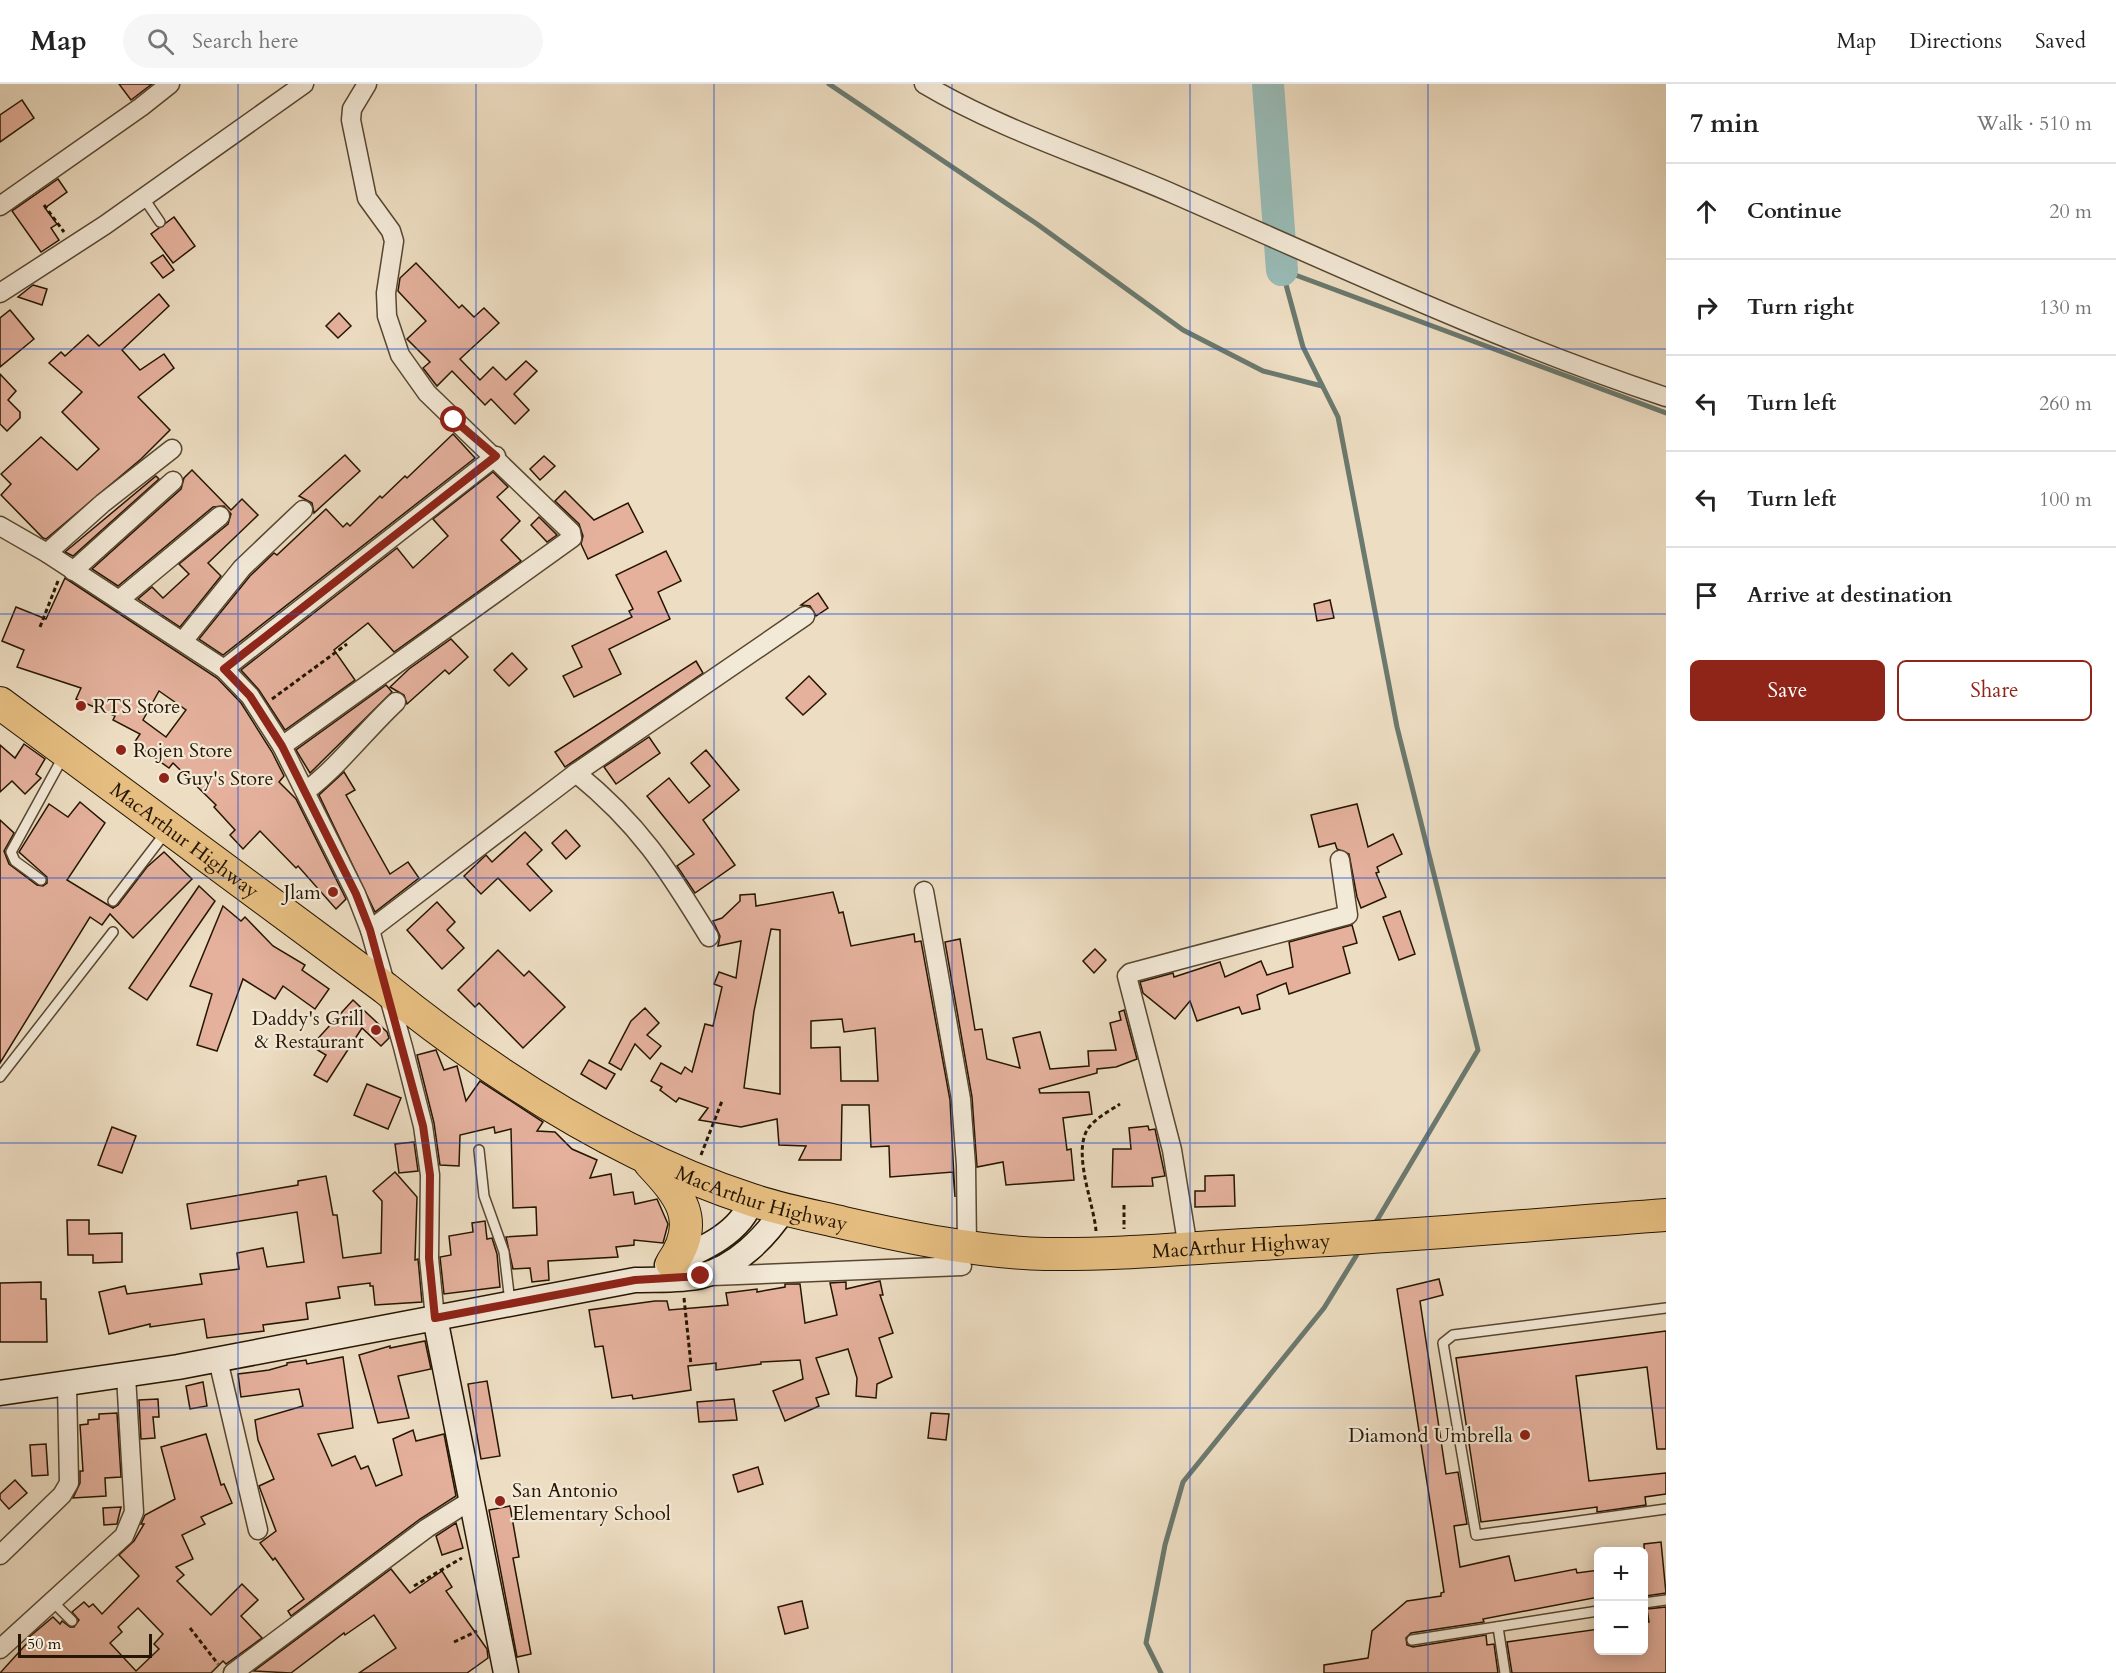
<!DOCTYPE html>
<meta charset="utf-8">
<style>
:root{--surface:#fff;--page:#f6f6f6;--text:#222;--muted:#767676;--line:#e0e0e0;--accent:#8f2418}
body{margin:0;font-family:Cardo,serif;background:var(--page);color:var(--text)}
.controls{position:absolute;right:18px;bottom:18px;display:grid;overflow:hidden;border-radius:9px;box-shadow:0 3px 15px #0003}
.controls button{width:54px;height:54px;display:grid;place-items:center;padding:0;border:0;border-bottom:2px solid var(--line);background:var(--surface);color:var(--text);font:30px sans-serif}
.scale{position:absolute;left:18px;bottom:15px;width:134px;box-sizing:border-box;padding-left:6px;border:3px solid #251501;border-top:0;font-size:16px;line-height:21px;white-space:nowrap;color:#251501;-webkit-text-stroke:4px #f3e9d7;paint-order:stroke}
.stop{position:absolute;width:18px;height:18px;margin:-14px;border:4px solid #8f2418;border-radius:50%;background:#fff}
.stop.end{background:#8f2418;border-color:#fff;box-shadow:0 2px 6px #0008}
.list{margin:0;padding:0;list-style:none}
h2{display:flex;justify-content:space-between;align-items:center;height:78px;margin:0;padding:0 24px;font-size:26px}
h2 small{font-size:20px;font-weight:400;color:var(--muted)}
.list li{display:grid;grid-template-columns:39px 1fr auto;gap:18px;align-items:center;box-sizing:border-box;height:96px;padding:0 24px;border-top:2px solid var(--line)}
.list b{display:block;font-size:22px;white-space:nowrap}
.list em{font-size:20px;font-style:normal;color:var(--muted)}
.actions{display:flex;gap:12px;padding:18px 24px}
.actions a{flex:1;padding:14px 0;border:2px solid var(--accent);border-radius:9px;text-align:center;font-size:21px;color:var(--accent)}
.actions .main{background:var(--accent);color:#fff}
.icon{flex:none;width:33px;height:33px;fill:none;stroke:currentColor;stroke-width:2;stroke-linecap:round;stroke-linejoin:round}
.map{position:relative;flex:none;width:1666px;height:1589px;overflow:hidden}
header{display:flex;align-items:center;gap:36px;box-sizing:border-box;height:84px;padding:0 30px;background:var(--surface);border-bottom:2px solid var(--line)}
header strong{font-size:28px}
nav{display:flex;gap:33px;margin-inline-start:auto;font-size:21px}
.search{width:420px;height:54px;background:var(--page);display:flex;align-items:center;gap:15px;box-sizing:border-box;padding:0 21px;border-radius:33px;color:var(--muted);font-size:22px}
main{display:flex}
aside{flex:1;background:var(--surface)}
.map>svg:first-child{display:block}
.lines{fill:none;stroke-linecap:round;stroke-linejoin:round}
.stream{stroke:#6b796e;stroke-width:5}
.river{stroke:#99bbb6;stroke-width:32}
.building{fill:#e5b19d;stroke:#251501;stroke-width:1.5;fill-rule:evenodd}
.lane-casing{stroke:#574731;stroke-width:12}
.street-casing{stroke:#574731;stroke-width:21}
.secondary-casing{stroke:#251501;stroke-width:27}
.highway-casing{stroke:#251501;stroke-width:34}
.path{stroke:#251501;stroke-width:3;stroke-dasharray:4.5 3;stroke-linecap:butt}
.lane{stroke:#f3e9d7;stroke-width:9}
.street{stroke:#f3e9d7;stroke-width:18}
.secondary{stroke:#f3e9d7;stroke-width:24}
.highway{stroke:#e6be81;stroke-width:32}
.route{stroke:#8f2418;stroke-width:8}
.grid{fill:none;stroke:#1d4ed8;stroke-width:1.5;stroke-opacity:0.55}
.poi-dot{fill:#8f2418;stroke:#f3e9d7;stroke-width:2}
.labels{text-anchor:middle;dominant-baseline:central;stroke-width:4.5;stroke-linejoin:round;paint-order:stroke}
.poi-label{font-size:20px;fill:#251501;stroke:#f3e9d7;text-anchor:start}
.street-label{font-size:20px;fill:#251501;stroke:#f3e9d7}
</style>
<header>
<strong>Map</strong>
<div class="search"><svg class="icon" aria-label="search" viewBox="0 0 24 24"><circle cx="10" cy="10" r="6"/><path d="M15 15l6 6"/></svg>Search here</div>
<nav><a>Map</a><a>Directions</a><a>Saved</a></nav>
</header>
<main>
<div class="map">
<svg width="1666" height="1589" viewBox="0 0 1666 1589">
<rect width="100%" height="100%" fill="#edddc2"/>
<filter id="stains"><feTurbulence type="fractalNoise" baseFrequency=".00333" numOctaves="4"/><feColorMatrix values="0 0 0 0 .2 0 0 0 0 .09 0 0 0 0 .02 0 0 0 .5 -.17"/></filter>
<radialGradient id="worn" r=".72"><stop offset=".6" stop-color="#630" stop-opacity="0"/><stop offset="1" stop-color="#630" stop-opacity=".3"/></radialGradient>
<g class="lines">
<g class="stream">
<path d="M829 0 1037 140 1183 246 1263 287 1322 302"/>
<path d="M1282 186 1303 263 1338 333 1397 643 1478 966 1373 1143"/>
<path d="M1282 186 1666 329"/>
<path d="M1161 1589 1146 1559 1165 1461 1183 1398 1324 1224 1361 1164"/>
</g>
<path class="river" d="M1268 0 1282 186"/>
</g>
<g class="building">
<path d="M119 0H152L131 16Z"/>
<path d="M22 16 34 34 0 58V31Z"/>
<path d="M58 95 67 108 45 124 57 140 51 144 59 156 41 168 12 127Z"/>
<path d="M174 133 195 162 173 179 151 150Z"/>
<path d="M163 171 174 186 163 194 151 179Z"/>
<path d="M416 179 459 224 462 221 474 233 484 224 499 239 460 275 480 296 493 283 506 296 526 277 537 287 514 310 529 326 515 340 491 315 485 321 452 287 437 302 423 284 430 278 407 255 426 237 398 207 400 194Z"/>
<path d="M33 201 47 205 42 221 18 213Z"/>
<path d="M159 210 169 222 122 266 140 286 164 270 174 284 138 313 170 346 141 375 46 455 43 454 1 411 11 400 1 390 41 353 77 386 99 365 62 328 82 308 49 279 61 268 65 272 88 251 99 262Z"/>
<path d="M10 226 34 255 0 283V234Z"/>
<path d="M339 229 351 242 338 254 326 242Z"/>
<path d="M0 290 16 307 8 316 20 328V334L7 347 0 340Z"/>
<path d="M453 350 475 374 223 571 199 555 250 492 274 469 277 471 326 425 343 443 347 439 350 442 380 412 382 414 405 392 407 394Z"/>
<path d="M345 371 360 387 314 429 312 419 299 412Z"/>
<path d="M544 372 555 382 540 396 530 385Z"/>
<path d="M192 386 231 426 242 415 258 431 208 479 221 492 180 543 138 515 152 503 163 514 189 490 179 480 228 440 231 430 224 422 213 423 118 502 92 485 181 405 184 394Z"/>
<path d="M493 388 508 403 497 413 520 437 501 456 521 477 394 568 368 539 334 566 355 596 285 646 259 606 241 586 397 464 413 484 448 452 433 435Z"/>
<path d="M156 392 159 395 73 472 65 468Z"/>
<path d="M565 407 594 436 628 419 643 448 588 475 581 460 583 452 579 440 555 417Z"/>
<path d="M539 433 557 451 547 458 531 441Z"/>
<path d="M666 467 681 497 658 508 670 535 609 565 621 590 574 613 563 592 582 583 572 562 632 533 629 527 633 525 616 491Z"/>
<path d="M65 494 217 594 241 619 272 668 284 692 279 698 296 715 346 815 336 825 298 782 296 784 260 747 243 765 230 751 235 746 214 723 216 721 173 679 169 684 134 659 140 650 113 636 115 632 76 615 81 604 17 583 24 566 2 557 16 523 46 535ZM159 607 186 626 166 653 143 636Z"/>
<path d="M818 509 828 524 816 532 810 522 801 521Z"/>
<path d="M1330 516 1334 534 1317 537 1314 520Z"/>
<path d="M451 555 468 573 449 590 445 586 407 620 404 611 390 603 409 585Z"/>
<path d="M512 569 527 585 509 602 494 586Z"/>
<path d="M696 577 703 589 565 683 555 668Z"/>
<path d="M809 592 826 610 803 631 786 614Z"/>
<path d="M386 601 392 608 310 689 296 666Z"/>
<path d="M649 653 660 669 616 700 604 683Z"/>
<path d="M24 660 45 675 36 690 41 694 25 710 12 697 0 708V661L15 674Z"/>
<path d="M706 666 739 706 703 736 735 781 695 809 677 782 694 770 647 712 669 694 689 719 710 702 691 679Z"/>
<path d="M344 688 355 706 346 711 390 790 408 778 419 794 375 828 319 711Z"/>
<path d="M80 718 105 739 67 796 113 824 118 821 147 783 164 768 192 795 133 854 110 830 102 841 90 833 0 979V736L14 749 4 767 9 780 37 801 43 802 47 799V793L19 768 49 720 68 733Z"/>
<path d="M1357 720 1368 763 1393 750 1402 770 1377 783 1379 788 1376 789 1386 813 1361 824 1357 813 1349 770 1337 765 1335 759 1319 763 1311 731Z"/>
<path d="M566 746 580 762 566 775 552 759Z"/>
<path d="M525 748 542 766 527 780 552 807 530 827 498 794 481 810 464 792 486 771 492 778Z"/>
<path d="M199 802 215 817 147 916 129 904Z"/>
<path d="M833 808 839 829 843 828 851 862 914 850 915 858 921 857 950 1016 955 1113 953 1088 890 1093 889 1062 871 1063 869 1021H842L841 1076H799L806 1062 779 1061 777 1035 741 1043 699 1036 708 1024 679 1014 676 1018 660 1006 662 1003 651 997 661 979 681 990 685 983 692 988 705 940 713 942 722 903 714 900 719 888 736 894 741 857 718 862 720 852 713 837 722 834 740 817V811L755 810 756 822ZM771 845 780 846V1010L744 1004 754 927ZM842 935 844 948 875 944 878 997H841L840 963 811 964V937Z"/>
<path d="M437 818 455 838 447 846 464 864 442 885 407 846Z"/>
<path d="M223 822 241 837 245 833 273 862 305 881 302 886 329 905 315 925 283 902 275 915 243 895 217 967 197 961 212 910 190 902Z"/>
<path d="M1400 827 1415 870 1399 876 1383 833Z"/>
<path d="M1352 841 1357 859 1343 863 1350 889 1289 910 1286 899 1257 911 1260 925 1242 930 1239 923 1197 937 1190 917 1175 935 1143 909 1140 898 1173 889 1174 893 1220 878 1225 893 1261 877 1267 891 1293 883 1289 858Z"/>
<path d="M960 855 975 946 982 945 987 975 1020 984 1013 954 1040 948 1050 985 1089 982 1088 967 1116 966 1110 939 1121 936 1119 928 1124 926 1137 975 1116 983 1097 985V989L1039 1005 1040 1009 1089 1008 1092 1030 1063 1034 1067 1066 1071 1065 1074 1096 1006 1101 1003 1078 977 1083 972 1013 945 858Z"/>
<path d="M1095 865 1106 876 1094 889 1083 877Z"/>
<path d="M498 866 524 892 529 887 565 923 523 964 479 919 475 923 458 906Z"/>
<path d="M353 916 387 948 389 954 381 962 362 944 327 998 314 991 326 971 311 962Z"/>
<path d="M645 924 659 939 647 951 661 962 650 975 635 960 621 986 609 979 631 937Z"/>
<path d="M436 966 444 986 457 982 466 1017 480 997 543 1038 537 1047 555 1048 572 1065 597 1076 590 1094 611 1090 614 1111 633 1108 635 1120 657 1115 668 1140 663 1159 634 1156V1161L616 1163 618 1173 548 1177 549 1196 532 1198 530 1184 513 1185 506 1153 537 1151 536 1123 513 1124 511 1045 495 1049 494 1043 460 1051 459 1082 440 1081 434 1039 417 971Z"/>
<path d="M589 976 615 990 606 1005 581 990Z"/>
<path d="M367 1000 401 1014 388 1045 354 1031Z"/>
<path d="M1148 1042 1149 1046 1155 1045 1165 1092 1152 1094 1153 1102 1112 1103 1113 1065H1131L1129 1044Z"/>
<path d="M112 1043 136 1052 122 1089 98 1081Z"/>
<path d="M414 1058 418 1087 399 1089 395 1060Z"/>
<path d="M395 1088 417 1113 415 1176 418 1175 422 1218 375 1221 373 1202H370V1199L338 1203 340 1214 306 1219 308 1235 263 1241 264 1247 207 1254 204 1235 150 1243V1240L109 1250 99 1208 125 1202 127 1210 202 1200 200 1190 239 1185 237 1169 263 1164 267 1183 304 1178 297 1128 191 1145 187 1120 298 1101V1097L326 1092 333 1131H337L343 1174 381 1169 382 1117 373 1107Z"/>
<path d="M1234 1091 1235 1122 1195 1123V1107H1205V1092Z"/>
<path d="M67 1136H89V1150L122 1149V1178L93 1179V1171H68Z"/>
<path d="M485 1137 487 1155 492 1154 497 1170 500 1203 444 1210 440 1173 451 1171 449 1152 473 1148 472 1139Z"/>
<path d="M1439 1195 1443 1211 1420 1217 1446 1390 1458 1388 1467 1440 1454 1442 1460 1483 1509 1472 1515 1497 1576 1485 1577 1489 1599 1486V1513L1483 1535 1484 1538 1411 1549 1406 1554 1407 1561 1413 1563 1486 1551 1487 1561 1494 1560 1498 1589H1324V1581L1368 1574 1372 1547 1407 1517 1441 1512V1509L1444 1508 1397 1205Z"/>
<path d="M880 1197 883 1211H880L893 1249 879 1254 892 1293 877 1300 876 1314 856 1312 857 1294 848 1265 816 1274 829 1310 816 1314 819 1322 785 1337 773 1307 803 1295 800 1276 761 1278V1280L716 1286V1279L688 1282 691 1306 633 1315 632 1311 612 1314 603 1262 595 1263 589 1226 655 1217H667L669 1226 728 1221 726 1209 757 1205V1208L785 1203V1200H800L805 1239 837 1231 830 1199 846 1198V1205Z"/>
<path d="M41 1198V1215H46L47 1258H0V1199Z"/>
<path d="M1666 1247V1365H1657L1647 1283 1576 1292 1589 1397 1666 1389V1410L1645 1413 1646 1421 1597 1428V1423L1481 1438 1456 1274Z"/>
<path d="M425 1257 431 1285 398 1292 409 1334 378 1339 359 1271 390 1262V1264Z"/>
<path d="M343 1273 353 1344 318 1350 332 1382 355 1372 361 1385 368 1382 376 1402 402 1391 393 1355 413 1346 416 1357 444 1350 456 1412 420 1435 291 1532 288 1527 304 1515 275 1474 273 1476 260 1459 276 1447 259 1402 274 1395 258 1356 255 1336 303 1322 299 1305 241 1313 238 1290 269 1286 287 1281V1279L306 1276 307 1280Z"/>
<path d="M487 1297 500 1372 481 1375 468 1300Z"/>
<path d="M203 1298 207 1322 190 1325 186 1302Z"/>
<path d="M158 1315 159 1333H153L155 1354 141 1355 139 1316Z"/>
<path d="M734 1315 737 1336 699 1338 697 1318Z"/>
<path d="M117 1329 121 1393 105 1394 106 1412 73 1414 80 1399V1387H83L80 1341 88 1340V1336L99 1335V1330Z"/>
<path d="M931 1329 949 1330 946 1356 928 1354Z"/>
<path d="M206 1350 221 1401 224 1400 232 1419 201 1433 205 1440 182 1451 193 1475 176 1483 184 1491 177 1497 211 1531 242 1500 258 1516 241 1532 262 1554 226 1580 223 1577 211 1589H0L30 1556 28 1554 53 1533 60 1540 62 1537 70 1543H74L79 1536 72 1528 84 1518 89 1523 93 1520 102 1530 139 1492 119 1471 134 1457 144 1440H141L145 1431 175 1415 161 1363ZM138 1524 163 1550 154 1560 159 1565 136 1587 110 1559 122 1548 118 1543Z"/>
<path d="M46 1360 48 1391 32 1392 30 1361Z"/>
<path d="M758 1383 763 1400 738 1408 733 1391Z"/>
<path d="M15 1396 27 1409 9 1425 0 1415V1410Z"/>
<path d="M510 1422 519 1473 513 1474 531 1570 517 1573 489 1426Z"/>
<path d="M121 1423 117 1440 104 1441 103 1424Z"/>
<path d="M456 1439 463 1464 442 1471 436 1452Z"/>
<path d="M1661 1458 1666 1509 1646 1512 1644 1460Z"/>
<path d="M391 1485 410 1509 442 1487 452 1503 446 1507 487 1565 488 1574 467 1589H359L396 1564 374 1531 345 1551 344 1549 291 1589 254 1587Z"/>
<path d="M802 1517 808 1544 785 1550 778 1523Z"/>
<path d="M1666 1523V1589H1512L1507 1558 1599 1545V1566H1644V1538H1649L1647 1525Z"/>
</g>
<g class="lines">
<g class="lane-casing">
<g id="lane">
<path d="M143 113 160 138"/>
<path d="M41 796 15 777 11 768 63 673"/>
<path d="M113 817 166 748"/>
<path d="M0 993 113 848"/>
<path d="M479 1066 484 1112 504 1168 510 1218"/>
<path d="M1666 1224 1453 1251 1443 1259 1476 1451 1666 1425"/>
<path d="M53 1518 72 1537"/>
<path d="M1644 1519 1666 1516"/>
<path d="M1498 1543 1505 1589"/>
<path d="M1412 1556 1598 1527"/>
</g>
</g>
<g class="street-casing">
<g id="street">
<path d="M924 0C1003 47 1092 74 1176 111 1338 182 1498 257 1666 313"/>
<path d="M0 122 141 23 170 0"/>
<path d="M0 209 105 141 304 0"/>
<path d="M0 442 47 469 224 585 250 612 282 662 356 810 370 846 403 963 423 1042 430 1091 429 1174 435 1234"/>
<path d="M47 469 103 419 172 365"/>
<path d="M73 487 173 397"/>
<path d="M119 516 220 432"/>
<path d="M183 557 242 484 303 426"/>
<path d="M224 585 496 372"/>
<path d="M282 662 572 454 571 448 427 309 400 271 387 232 386 209 394 157 391 147 367 114 351 36 352 25 367 0"/>
<path d="M576 689C639 740 667 784 709 853"/>
<path d="M306 707C340 681 365 647 396 618"/>
<path d="M924 807 961 1015 966 1081 967 1163"/>
<path d="M370 846 576 689 805 532"/>
<path d="M1188 1164 1172 1066 1127 892 1130 889 1348 831 1340 776"/>
<path d="M712 1192 962 1182"/>
<path d="M218 1276 258 1446"/>
<path d="M0 1471 62 1411 69 1399 67 1301"/>
<path d="M0 1565 124 1452 134 1428 126 1292"/>
<path d="M233 1589 427 1444 470 1417"/>
</g>
</g>
<g class="secondary-casing">
<g id="secondary">
<path d="M667 1181C696 1168 742 1150 751 1116"/>
<path d="M435 1234 506 1589"/>
<path d="M0 1309 178 1283 635 1196C656 1195 680 1197 701 1192 736 1183 765 1154 784 1125"/>
</g>
</g>
<g class="highway-casing">
<g id="highway">
<path id="s1" d="M0 619 385 904C494 992 617 1072 752 1116 782 1126 814 1132 844 1139 910 1154 977 1168 1045 1170 1117 1171 1189 1164 1261 1160 1396 1153 1531 1141 1666 1131"/>
<path d="M650 1079C679 1110 702 1136 672 1179"/>
</g>
</g>
<g class="path">
<path d="M44 121 64 148"/>
<path d="M40 543 58 497"/>
<path d="M272 615 347 560"/>
<path d="M701 1071 722 1017"/>
<path d="M1124 1121V1145"/>
<path d="M1096 1147C1094 1120 1073 1072 1087 1046 1094 1035 1109 1027 1120 1020"/>
<path d="M684 1214 691 1281"/>
<path d="M414 1502 462 1474"/>
<path d="M190 1544 218 1580"/>
<path d="M454 1558 477 1547"/>
</g>
<use href="#lane" class="lane"/>
<use href="#street" class="street"/>
<use href="#secondary" class="secondary"/>
<use href="#highway" class="highway"/>
</g>
<g class="lines">
<path class="route" d="M454 336 496 372 224 585 250 612 282 662 356 810 370 846 423 1042 430 1091 429 1174 435 1234 635 1196 701 1192"/>
</g>
<path class="grid" d="M238 0V1589M476 0V1589M714 0V1589M952 0V1589M1190 0V1589M1428 0V1589M0 265H1666M0 530H1666M0 794H1666M0 1059H1666M0 1324H1666"/>
<g class="poi-dot">
<circle cx="81" cy="622" r="6"/>
<circle cx="121" cy="666" r="6"/>
<circle cx="164" cy="694" r="6"/>
<circle cx="333" cy="808" r="6"/>
<circle cx="376" cy="946" r="6"/>
<circle cx="1525" cy="1351" r="6"/>
<circle cx="500" cy="1417" r="6"/>
</g>
<g class="labels">
<g class="poi-label">
<text x="93" y="622">RTS Store</text>
<text x="133" y="666">Rojen Store</text>
<text x="176" y="694">Guy's Store</text>
<text x="321" y="808" text-anchor="end">Jlam</text>
<text x="364" y="934" text-anchor="end">Daddy's Grill<tspan x="364" dy="23">&amp; Restaurant</tspan></text>
<text x="1513" y="1351" text-anchor="end">Diamond Umbrella</text>
<text x="512" y="1406">San Antonio<tspan x="512" dy="23">Elementary School</tspan></text>
</g>
<g class="street-label">
<text stroke="none"><textPath href="#s1" startOffset="230">MacArthur Highway</textPath></text>
<text stroke="none"><textPath href="#s1" startOffset="914">MacArthur Highway</textPath></text>
<text stroke="none"><textPath href="#s1" startOffset="1400">MacArthur Highway</textPath></text>
</g>
</g>
<rect width="100%" height="100%" filter="url(#stains)"/>
<rect width="100%" height="100%" fill="url(#worn)"/>
</svg>
<div class="controls">
<button>+</button>
<button>−</button>
</div>
<div class="scale">50 m</div>
<div class="stop" style="left:454px;top:336px"></div>
<div class="stop end" style="left:701px;top:1192px"></div>
</div>
<aside>
<h2>7 min<small>Walk · 510 m</small></h2>
<ul class="list">
<li><svg class="icon" aria-label="ahead" viewBox="0 0 24 24"><path d="M12 20V5M6 11l6-6 6 6"/></svg><div><b>Continue</b></div><em>20 m</em></li>
<li><svg class="icon" aria-label="right" viewBox="0 0 24 24"><path d="M7 20v-9h11M14 6l5 5-5 5"/></svg><div><b>Turn right</b></div><em>130 m</em></li>
<li><svg class="icon" aria-label="left" viewBox="0 0 24 24"><path d="M17 20v-9H6M10 6l-5 5 5 5"/></svg><div><b>Turn left</b></div><em>260 m</em></li>
<li><svg class="icon" aria-label="left" viewBox="0 0 24 24"><path d="M17 20v-9H6M10 6l-5 5 5 5"/></svg><div><b>Turn left</b></div><em>100 m</em></li>
<li><svg class="icon" aria-label="arrive" viewBox="0 0 24 24"><path d="M6 21V4h12l-3 4 3 4H6"/></svg><div><b>Arrive at destination</b></div></li>
</ul>
<div class="actions"><a class="main">Save</a><a>Share</a></div>
</aside>
</main>
